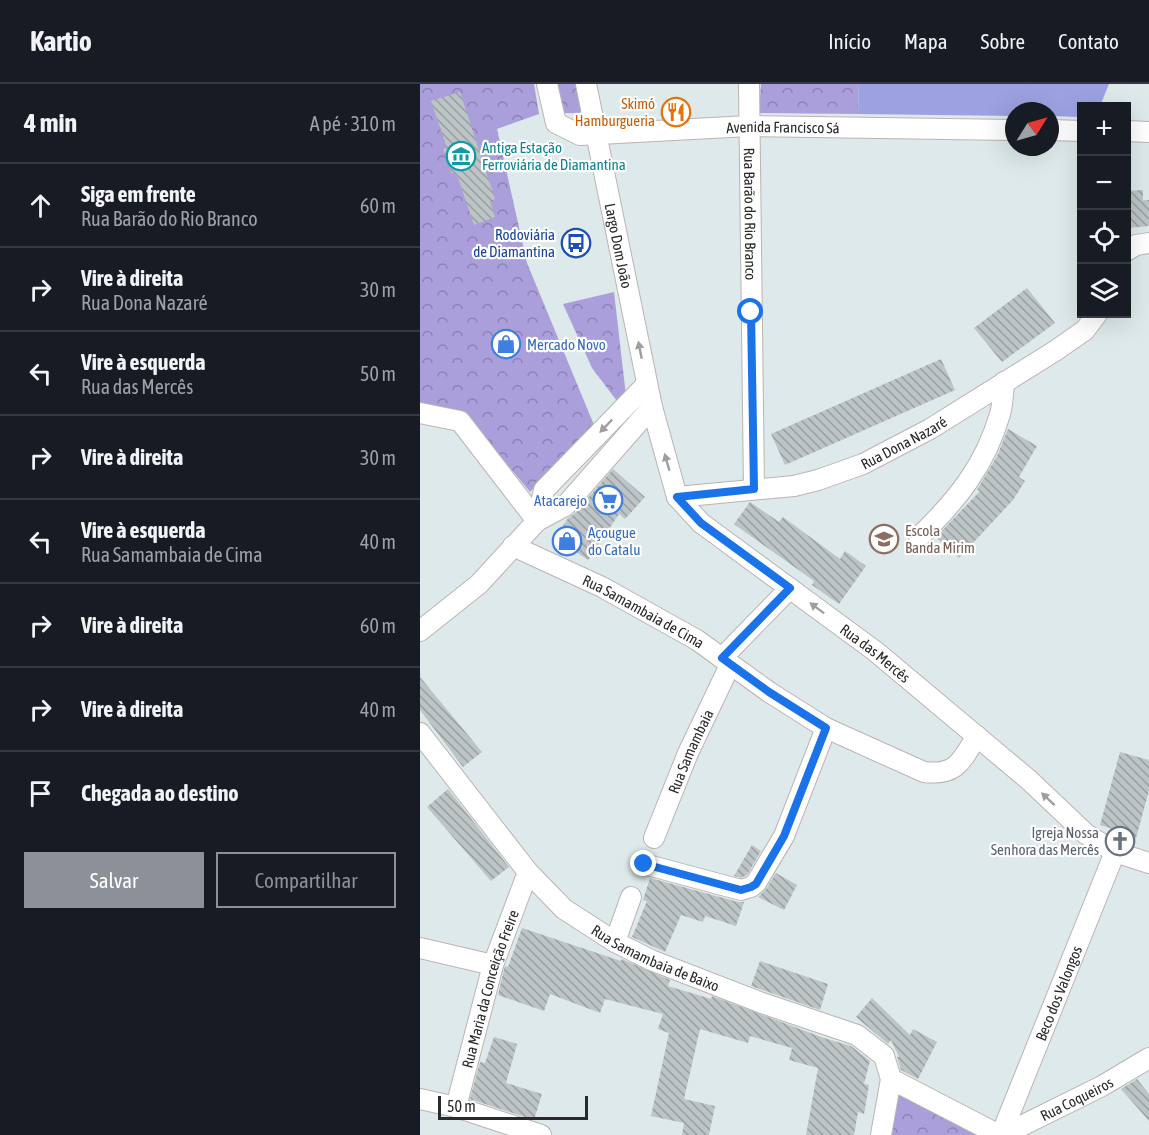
<!DOCTYPE html>
<html lang="pt">
<meta charset="utf-8">
<style>
:root{--surface:#171b24;--page:#242831;--text:#f1f3f6;--muted:#9ea1a6;--line:#363941;--accent:#8c9099}
body{margin:0;font-family:"Asap Condensed",sans-serif;background:var(--page);color:var(--text)}
.controls{position:absolute;right:18px;top:18px;display:grid;overflow:hidden;border-radius:0px;box-shadow:0 6px 24px #0002}
.controls button{width:54px;height:54px;display:grid;place-items:center;padding:0;border:0;border-bottom:2px solid var(--line);background:var(--surface);color:var(--text);font:30px sans-serif}
.compass{position:absolute;left:585px;top:18px;width:54px;height:54px;border-radius:50%;background:var(--surface);box-shadow:0 6px 24px #0002;rotate:53deg}
.scale{position:absolute;left:18px;bottom:15px;width:150px;box-sizing:border-box;padding-left:6px;border:3px solid #2a2a2a;border-top:0;font-size:16px;line-height:21px;white-space:nowrap;color:#2a2a2a;-webkit-text-stroke:4px #fff;paint-order:stroke}
.stop{position:absolute;width:18px;height:18px;margin:-14px;border:4px solid #1a73e8;border-radius:50%;background:#fff}
.stop.end{background:#1a73e8;border-color:#fff;box-shadow:0 2px 6px #0008}
.list{margin:0;padding:0;list-style:none}
h2{display:flex;justify-content:space-between;align-items:center;height:78px;margin:0;padding:0 24px;font-size:26px}
h2 small{font-size:20px;font-weight:400;color:var(--muted)}
.list li{display:grid;grid-template-columns:39px 1fr auto;gap:18px;align-items:center;box-sizing:border-box;height:84px;padding:0 24px;border-top:2px solid var(--line)}
.list b{display:block;font-size:22px;white-space:nowrap}
.list p{margin:0;font-size:20px;white-space:nowrap;color:var(--muted)}
.list em{font-size:20px;font-style:normal;color:var(--muted)}
.actions{display:flex;gap:12px;padding:18px 24px}
.actions a{flex:1;padding:14px 0;border:2px solid var(--accent);border-radius:0px;text-align:center;font-size:21px;color:var(--accent)}
.actions .main{background:var(--accent);color:#fff}
.icon{flex:none;width:33px;height:33px;fill:none;stroke:currentColor;stroke-width:2;stroke-linecap:round;stroke-linejoin:round}
.map{position:relative;flex:none;width:729px;height:1051px;overflow:hidden}
header{display:flex;align-items:center;gap:36px;box-sizing:border-box;height:84px;padding:0 30px;background:var(--surface);border-bottom:2px solid var(--line)}
header strong{font-size:28px}
nav{display:flex;gap:33px;margin-inline-start:auto;font-size:21px}
main{display:flex}
aside{flex:1;background:var(--surface)}
.map>svg:first-child{display:block}
.forest{fill:url(#forest-crowns)}
.pitch{fill:#9ca1e1}
.building{fill:url(#building-back-hatch)}
.lines{fill:none;stroke-linecap:round;stroke-linejoin:round}
.minor-casing{stroke:#bcb4b0;stroke-width:22}
.minor{stroke:#fff;stroke-width:20}
.oneway{fill:#9f9f9f}
.route{stroke:#1a73e8;stroke-width:8}
.labels{text-anchor:middle;dominant-baseline:central;stroke-width:4.5;stroke-linejoin:round;paint-order:stroke}
.food-label{font-size:15px;fill:#c56008;stroke:#fff;text-anchor:end}
.street-label{font-size:15px;fill:#2a2a2a;stroke:#fff}
.culture-label{font-size:15px;fill:#0d838f;stroke:#fff;text-anchor:start}
.transit-label{font-size:15px;fill:#164399;stroke:#fff;text-anchor:end}
.shop-label{font-size:15px;fill:#366cbe;stroke:#fff;text-anchor:start}
.education-label{font-size:15px;fill:#785e54;stroke:#fff;text-anchor:start}
.worship-label{font-size:15px;fill:#5b616d;stroke:#fff;text-anchor:end}
</style>
<header>
<strong>Kartio</strong>
<nav><a>Início</a><a>Mapa</a><a>Sobre</a><a>Contato</a></nav>
</header>
<main>
<aside>
<h2>4 min<small>A pé · 310 m</small></h2>
<ul class="list">
<li><svg class="icon" aria-label="ahead" viewBox="0 0 24 24"><path d="M12 20V5M6 11l6-6 6 6"/></svg><div><b>Siga em frente</b><p>Rua Barão do Rio Branco</p></div><em>60 m</em></li>
<li><svg class="icon" aria-label="right" viewBox="0 0 24 24"><path d="M7 20v-9h11M14 6l5 5-5 5"/></svg><div><b>Vire à direita</b><p>Rua Dona Nazaré</p></div><em>30 m</em></li>
<li><svg class="icon" aria-label="left" viewBox="0 0 24 24"><path d="M17 20v-9H6M10 6l-5 5 5 5"/></svg><div><b>Vire à esquerda</b><p>Rua das Mercês</p></div><em>50 m</em></li>
<li><svg class="icon" aria-label="right" viewBox="0 0 24 24"><path d="M7 20v-9h11M14 6l5 5-5 5"/></svg><div><b>Vire à direita</b></div><em>30 m</em></li>
<li><svg class="icon" aria-label="left" viewBox="0 0 24 24"><path d="M17 20v-9H6M10 6l-5 5 5 5"/></svg><div><b>Vire à esquerda</b><p>Rua Samambaia de Cima</p></div><em>40 m</em></li>
<li><svg class="icon" aria-label="right" viewBox="0 0 24 24"><path d="M7 20v-9h11M14 6l5 5-5 5"/></svg><div><b>Vire à direita</b></div><em>60 m</em></li>
<li><svg class="icon" aria-label="right" viewBox="0 0 24 24"><path d="M7 20v-9h11M14 6l5 5-5 5"/></svg><div><b>Vire à direita</b></div><em>40 m</em></li>
<li><svg class="icon" aria-label="arrive" viewBox="0 0 24 24"><path d="M6 21V4h12l-3 4 3 4H6"/></svg><div><b>Chegada ao destino</b></div></li>
</ul>
<div class="actions"><a class="main">Salvar</a><a>Compartilhar</a></div>
</aside>
<div class="map">
<svg width="729" height="1051" viewBox="0 0 729 1051">
<defs>
<pattern id="forest-crowns" width="20" height="18" patternUnits="userSpaceOnUse" patternTransform="scale(1.5)"><rect width="20" height="18" fill="#aa9fdb"/><path d="M2 6a3 3 0 1 1 6 0M12 15a3 3 0 1 1 6 0" fill="none" stroke="#8b82b2"/></pattern>
<pattern id="building-back-hatch" width="6" height="6" patternUnits="userSpaceOnUse" patternTransform="scale(1.5)"><rect width="6" height="6" fill="#bcc4c6"/><path d="M-1 5l2 2M0 0l6 6M5-1l2 2" fill="none" stroke="#999fa1"/></pattern>
</defs>
<rect width="100%" height="100%" fill="#dde9ea"/>
<g class="forest">
<path d="M0 0H114L119 30 77 45 107 179 174 341 110 408 46 330 0 318Z"/>
<path d="M136 0H160L165 24 159 29H142Z"/>
<path d="M341 0H439L438 30 339 29Z"/>
<path d="M194 208 206 312 197 317 172 284 143 220Z"/>
<path d="M478 1007 558 1051H471Z"/>
</g>
<path class="pitch" d="M439 0H689L680 22H662L661 33 630 32V27H594V32L438 30Z"/>
<g class="building">
<path d="M40 8 75 115 70 117 75 133 54 141 36 88 32 90 23 65 27 64 11 17Z"/>
<path d="M723 106V116H729V142L706 144V107Z"/>
<path d="M607 204 635 239 582 278 554 244Z"/>
<path d="M521 275 535 306 365 381 351 350Z"/>
<path d="M588 345 617 362 599 393 605 397 593 416 539 474 516 453 560 407 557 406 577 372Z"/>
<path d="M193 385 225 413 205 435 199 430 168 476 135 454 148 434 154 430Z"/>
<path d="M330 418 359 438 363 433 420 475 425 467 446 482 419 520 392 501 394 497 314 440Z"/>
<path d="M0 593 62 668 43 683 0 626Z"/>
<path d="M700 668 729 676V707L716 754 693 748V745L680 741Z"/>
<path d="M28 705 89 783 71 797 7 723Z"/>
<path d="M332 761 341 767 327 791 321 794 314 792Z"/>
<path d="M356 789 377 801 364 826 338 813 346 805Z"/>
<path d="M230 794 318 818H324L316 842 285 832 283 838 261 831 245 868 212 853 227 817 223 816Z"/>
<path d="M102 844 201 877 202 875 250 896 248 902 291 915 292 912 404 954 431 962 450 977 444 1000 449 1001 444 1030 438 1028 434 1051H386L398 984 369 976 372 964 330 952 328 959 280 945 264 1015 295 1022 289 1051H262L264 1039 231 1032 249 949 238 945 243 930 185 915 180 929 130 910 124 927 78 911 84 885 85 882 88 883Z"/>
<path d="M340 877 408 900 400 926 331 902Z"/>
<path d="M452 914 490 951 493 945 517 958 498 995 481 986 477 973H479L471 956 468 960 436 933Z"/>
<path d="M74 953 97 960 86 999 122 1010 114 1036 50 1015 60 978 65 979Z"/>
<path d="M717 995 729 1010V1037L701 1005Z"/>
</g>
<g class="lines">
<g class="minor-casing">
<g id="minor">
<path id="s1" d="M127 0 136 39 160 51 329 42 594 46"/>
<path id="s2" d="M166 0 232 323 257 413 281 439 455 567 609 696 666 750 695 768 729 779"/>
<path id="s3" d="M329 0 334 405"/>
<path d="M630 46 662 47"/>
<path d="M706 47 729 48"/>
<path d="M706 167 716 161 729 159"/>
<path d="M0 329 40 337 117 437"/>
<path id="s4" d="M257 413 374 402 398 396 443 380 510 345 635 267 665 246 677 230"/>
<path d="M117 437 124 406 227 300"/>
<path d="M499 453C537 416 565 382 580 330 583 320 583 308 584 298"/>
<path id="s5" d="M93 462 182 503 277 556 349 608 406 644 504 688C537 692 541 677 557 652"/>
<path d="M0 547 59 500 117 437 145 422 232 323"/>
<path d="M302 574 370 504"/>
<path id="s6" d="M0 649 108 788 144 825 195 858 231 876 342 919 437 951 464 972 471 995 461 1051"/>
<path id="s7" d="M234 754 268 669 310 581"/>
<path d="M224 780 321 806 331 803 336 799 364 752 406 644"/>
<path d="M195 858 211 813"/>
<path d="M0 864 73 881"/>
<path d="M471 995 579 1051"/>
<path d="M0 1015 36 1023 121 1051"/>
<path id="s8" d="M36 1023 73 881 108 788"/>
<path id="s9" d="M581 1051 695 768"/>
<path id="s10" d="M583 1051 682 1002 729 974"/>
</g>
</g>
<use href="#minor" class="minor"/>
</g>
<defs><path id="oneway-solid" d="M-6-.8H1V-3.2L6.5 0L1 3.2V.8H-6Z" transform="scale(1.5)"/></defs>
<g class="oneway">
<use href="#oneway-solid" transform="translate(220 266) rotate(-101)"/>
<use href="#oneway-solid" transform="translate(186 342) rotate(134)"/>
<use href="#oneway-solid" transform="translate(247 378) rotate(-106)"/>
<use href="#oneway-solid" transform="translate(397 524) rotate(-143)"/>
<use href="#oneway-solid" transform="translate(628 715) rotate(-137)"/>
</g>
<g class="lines">
<path class="route" d="M224 780 321 806 331 803 336 800 364 752 406 644 349 608 302 574 370 504 281 439 257 413 334 405 331 228"/>
</g>
<defs>
<g id="restaurant-ring" transform="scale(1.5)"><circle r="9.5" fill="#fff" stroke="#e8710a" stroke-width="1.5"/><path d="M-5-6h1v4h1v-4h1v4h1v-4h1v5L-1.5 .5V6h-2V.5L-5-1ZM5-6V6H3V1.5H1.5Q1.5-4 5-6Z" fill="#e8710a"/></g>
<g id="museum-ring" transform="scale(1.5)"><circle r="9.5" fill="#fff" stroke="#0f9aa8" stroke-width="1.5"/><path d="M0-6L6-3V-2H-6V-3ZM-5-1h2V3h-2ZM-1-1h2V3h-2ZM3-1h2V3H3ZM-6 4H6V6H-6Z" fill="#0f9aa8"/></g>
<g id="bus-ring" transform="scale(1.5)"><circle r="9.5" fill="#fff" stroke="#1a4fb4" stroke-width="1.5"/><path d="M-5-6H5V4H4V6H2V4H-2V6H-4V4H-5ZM-3.5-4V0h7V-4ZM-3.5 1.2v1.5H-2V1.2ZM2 1.2v1.5H3.5V1.2Z" fill="#1a4fb4"/></g>
<g id="shop-ring" transform="scale(1.5)"><circle r="9.5" fill="#fff" stroke="#3f7fe0" stroke-width="1.5"/><path d="M-5-2.5h2.3a2.7 3.5 0 0 1 5.4 0H5L5.5 6h-11ZM-1.5-2.5h3a1.5 2.3 0 0 0-3 0Z" fill="#3f7fe0"/></g>
<g id="supermarket-ring" transform="scale(1.5)"><circle r="9.5" fill="#fff" stroke="#3f7fe0" stroke-width="1.5"/><path d="M-6-5.5h2.5l.6 2H6L4.5 2H-2.5L-4.4-4H-6ZM-1.5 3.2a1.3 1.3 0 1 0 .1 0ZM3 3.2a1.3 1.3 0 1 0 .1 0Z" fill="#3f7fe0"/></g>
<g id="school-ring" transform="scale(1.5)"><circle r="9.5" fill="#fff" stroke="#8d6e63" stroke-width="1.5"/><path d="M0-5L7-2L0 1L-7-2ZM-4 1L0 2.5L4 1V4Q0 6-4 4Z" fill="#8d6e63"/></g>
<g id="church-ring" transform="scale(1.5)"><circle r="9.5" fill="#fff" stroke="#6b7280" stroke-width="1.5"/><path d="M-1.2-6h2.4v3.5h3.3v2.4h-3.3V6h-2.4V-.1h-3.3v-2.4h3.3Z" fill="#6b7280"/></g>
</defs>
<g fill-rule="evenodd">
<use href="#restaurant-ring" x="256" y="28"/>
<use href="#museum-ring" x="41" y="72"/>
<use href="#bus-ring" x="156" y="159"/>
<use href="#shop-ring" x="86" y="260"/>
<use href="#supermarket-ring" x="188" y="416"/>
<use href="#school-ring" x="464" y="455"/>
<use href="#shop-ring" x="147" y="457"/>
<use href="#church-ring" x="700" y="757"/>
</g>
<g class="labels">
<g class="food-label">
<text x="235" y="19">Skimó<tspan x="235" dy="17">Hamburgueria</tspan></text>
</g>
<g class="street-label">
<text stroke="none"><textPath href="#s1" startOffset="270">Avenida Francisco Sá</textPath></text>
<text stroke="none"><textPath href="#s3" startOffset="130">Rua Barão do Rio Branco</textPath></text>
<text stroke="none"><textPath href="#s2" startOffset="165">Largo Dom João</textPath></text>
<text stroke="none"><textPath href="#s4" startOffset="236">Rua Dona Nazaré</textPath></text>
<text stroke="none"><textPath href="#s5" startOffset="146">Rua Samambaia de Cima</textPath></text>
<text stroke="none"><textPath href="#s2" startOffset="676">Rua das Mercês</textPath></text>
<text stroke="none"><textPath href="#s7" startOffset="94">Rua Samambaia</textPath></text>
<text stroke="none"><textPath href="#s6" startOffset="332">Rua Samambaia de Baixo</textPath></text>
<text stroke="none"><textPath href="#s8" startOffset="123">Rua Maria da Conceição Freire</textPath></text>
<text stroke="none"><textPath href="#s9" startOffset="153">Beco dos Valongos</textPath></text>
<text stroke="none"><textPath href="#s10" startOffset="82">Rua Coqueiros</textPath></text>
</g>
<g class="culture-label">
<text x="62" y="63">Antiga Estação<tspan x="62" dy="17">Ferroviária de Diamantina</tspan></text>
</g>
<g class="transit-label">
<text x="135" y="150">Rodoviária<tspan x="135" dy="17">de Diamantina</tspan></text>
</g>
<g class="shop-label">
<text x="107" y="260">Mercado Novo</text>
<text x="167" y="416" text-anchor="end">Atacarejo</text>
<text x="168" y="448">Açougue<tspan x="168" dy="17">do Catalu</tspan></text>
</g>
<g class="education-label">
<text x="485" y="446">Escola<tspan x="485" dy="17">Banda Mirim</tspan></text>
</g>
<g class="worship-label">
<text x="679" y="748">Igreja Nossa<tspan x="679" dy="17">Senhora das Mercês</tspan></text>
</g>
</g>
</svg>
<div class="controls">
<button>+</button>
<button>−</button>
<button><svg class="icon" aria-label="locate" viewBox="0 0 24 24"><circle cx="12" cy="12" r="6"/><path d="M12 2v4M12 18v4M2 12h4M18 12h4"/></svg></button>
<button><svg class="icon" aria-label="layers" viewBox="0 0 24 24"><path d="M12 4l9 5-9 5-9-5zM3 14l9 5 9-5"/></svg></button>
</div>
<svg class="compass" viewBox="-18 -18 36 36"><path d="M0-13l5 13h-10z" fill="#e53935"/><path d="M0 13l5-13h-10z" fill="#9ea1a6"/></svg>
<div class="scale">50 m</div>
<div class="stop" style="left:331px;top:228px"></div>
<div class="stop end" style="left:224px;top:780px"></div>
</div>
</main>
